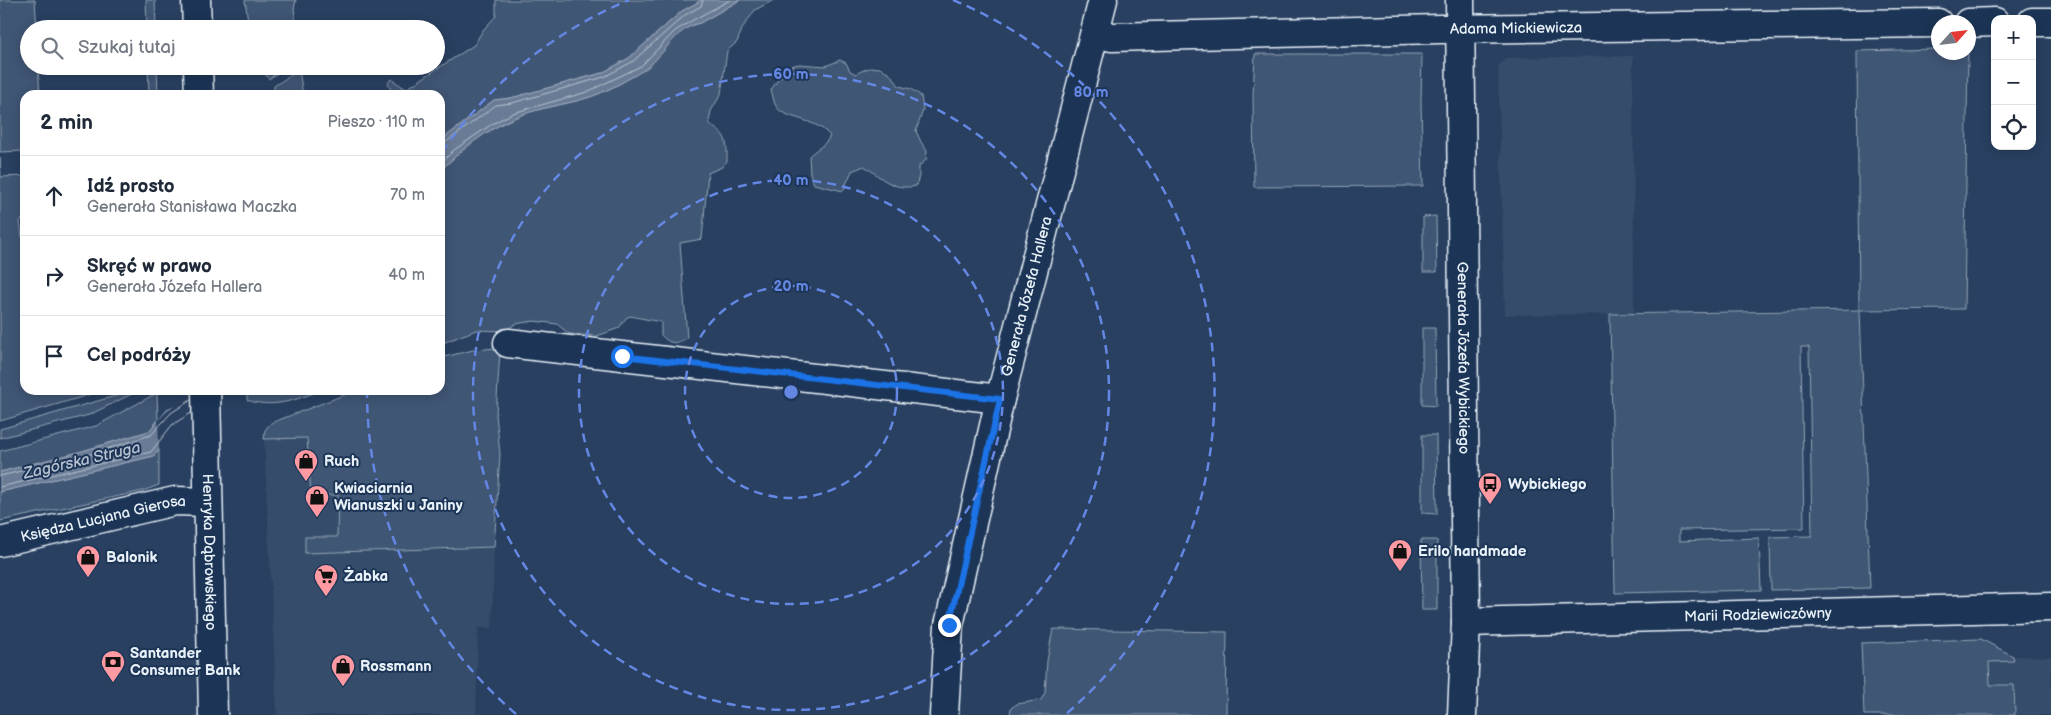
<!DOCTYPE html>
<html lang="pl">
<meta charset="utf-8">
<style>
:root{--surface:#fff;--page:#f2f2f3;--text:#1f2937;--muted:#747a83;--line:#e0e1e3}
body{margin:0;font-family:"Balsamiq Sans",sans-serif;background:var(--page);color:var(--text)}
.controls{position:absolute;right:15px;top:15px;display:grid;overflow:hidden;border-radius:10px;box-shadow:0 2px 12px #0003}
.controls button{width:45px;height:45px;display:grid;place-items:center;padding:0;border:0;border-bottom:1px solid var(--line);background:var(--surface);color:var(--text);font:25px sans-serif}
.compass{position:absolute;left:1931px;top:15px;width:45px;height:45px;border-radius:50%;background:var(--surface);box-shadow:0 2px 12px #0003;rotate:63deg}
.stop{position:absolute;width:15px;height:15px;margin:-11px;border:4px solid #1a73e8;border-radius:50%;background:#fff}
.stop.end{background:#1a73e8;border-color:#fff;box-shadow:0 1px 5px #0008}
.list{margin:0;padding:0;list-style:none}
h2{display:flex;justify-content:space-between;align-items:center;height:65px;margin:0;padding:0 20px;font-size:21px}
h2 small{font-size:16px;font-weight:400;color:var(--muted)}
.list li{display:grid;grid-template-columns:32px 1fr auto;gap:15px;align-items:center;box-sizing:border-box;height:80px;padding:0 20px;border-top:1px solid var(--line)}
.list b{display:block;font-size:19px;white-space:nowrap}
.list p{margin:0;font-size:16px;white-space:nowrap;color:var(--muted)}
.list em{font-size:16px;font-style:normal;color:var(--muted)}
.icon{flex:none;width:28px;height:28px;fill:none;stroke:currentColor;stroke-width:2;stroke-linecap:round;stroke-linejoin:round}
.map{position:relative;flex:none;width:2051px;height:715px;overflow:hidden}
.search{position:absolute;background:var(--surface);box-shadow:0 2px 12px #0003;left:20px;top:20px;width:425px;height:55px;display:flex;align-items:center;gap:12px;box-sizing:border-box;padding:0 18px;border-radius:28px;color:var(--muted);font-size:19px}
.panel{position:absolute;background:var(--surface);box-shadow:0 2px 12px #0003;left:20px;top:90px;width:425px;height:305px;border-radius:15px}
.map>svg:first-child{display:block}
.built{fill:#364d6b}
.green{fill:#415774;stroke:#94a4b6}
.water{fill:#6b7c95;stroke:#9dabbd}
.pier{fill:#294061}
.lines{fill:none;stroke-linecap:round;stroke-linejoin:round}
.shore{stroke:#b6c2d0;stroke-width:1}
.street-casing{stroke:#e8f1f8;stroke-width:31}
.secondary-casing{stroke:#e8f1f8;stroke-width:31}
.street{stroke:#1d3557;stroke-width:28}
.secondary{stroke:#1d3557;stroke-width:28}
.route{stroke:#1a73e8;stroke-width:6}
.ring{fill:none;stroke:#6487e3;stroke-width:2.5;stroke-dasharray:9 6}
.labels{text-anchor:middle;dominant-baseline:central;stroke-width:4;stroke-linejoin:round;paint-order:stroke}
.street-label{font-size:15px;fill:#e8f1f8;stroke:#1d3557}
.poi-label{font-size:15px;font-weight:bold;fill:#e8f1f8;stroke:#1d3557;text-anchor:start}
.water-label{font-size:16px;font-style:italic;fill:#b6c2d0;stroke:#1d3557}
.centre{fill:#6487e3;stroke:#1d3557;stroke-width:2.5}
.ring-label{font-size:15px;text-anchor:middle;font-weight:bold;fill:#6487e3;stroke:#1d3557;stroke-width:4;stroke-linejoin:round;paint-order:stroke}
</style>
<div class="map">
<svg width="2051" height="715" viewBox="0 0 2051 715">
<rect width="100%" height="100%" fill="#294061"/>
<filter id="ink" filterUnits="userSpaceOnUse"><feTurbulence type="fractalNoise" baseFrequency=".02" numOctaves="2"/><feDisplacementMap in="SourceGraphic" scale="10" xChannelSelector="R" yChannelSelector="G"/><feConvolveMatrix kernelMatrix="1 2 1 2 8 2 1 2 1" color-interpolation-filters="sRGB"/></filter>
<g filter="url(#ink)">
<g class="built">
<path d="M1633 56 1634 314 1505 315 1498 67 1506 58Z"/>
<path d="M307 438 311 495H338V551L494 547 492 628H478L476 715H277L264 439Z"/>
<path d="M1981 639 2013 656 2051 657V715H1982Z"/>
</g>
<g class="green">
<path d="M0 0H35L37 29H29V66H38L40 95H25V151L0 152Z"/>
<path d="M146 0H155L156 29H147Z"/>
<path d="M245 0H296L294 9 297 29H249Z"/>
<path d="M496 0H702L682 11 629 58 602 73 511 98 494 100 440 141V95H393L388 83 391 79 406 89 474 45 483 30 496 16Z"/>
<path d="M740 0H774L755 10 743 27 737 42 727 51 721 94 711 111 709 122C714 129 716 128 721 133 728 139 727 152 727 161L722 167 708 173 702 239 680 243 687 338C676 344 670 345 661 335V322L630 316 626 318 619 328 597 336 569 334 557 324 534 321 515 324 505 331 476 330 440 344V171C461 150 486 130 514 118 536 108 564 105 587 98 606 92 625 81 642 71 663 58 674 28 700 23Z"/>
<path d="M1938 49V52L1968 53 1964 309 1860 310 1870 588 1771 590 1770 537 1812 536 1809 347H1801L1804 528 1679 530V541L1759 538 1761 590 1615 593 1610 314 1859 310 1857 51Z"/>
<path d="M1255 54H1422L1421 102 1423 186 1254 187 1253 94Z"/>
<path d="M840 60 846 63 850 71 856 74C876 62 887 67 899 86L911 89 921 96 923 110 916 131 921 142 927 151 926 160 919 166V176L916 186C892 191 883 178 864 166L852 171 843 191 814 184 810 173 809 156C816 149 826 145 830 136 815 117 784 120 776 106 773 101 773 95 771 90L779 78 787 73 791 66 799 64 826 66Z"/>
<path d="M148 66H157L158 95H149Z"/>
<path d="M259 66H287L269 79Z"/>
<path d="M299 70 303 95H274V86Z"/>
<path d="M0 157 1 177 25 176V217L20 221 22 237 25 239V390H101L82 397 0 421Z"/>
<path d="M1436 216 1437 272H1423V217Z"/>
<path d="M1422 328H1435L1436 406 1422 405Z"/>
<path d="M497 348 500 351 496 414 500 454 494 547 305 553V537H337L338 495H311L307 438 264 439 265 430 271 423 357 390H440V358L473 350Z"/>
<path d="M136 390H140L89 415 0 438V429Z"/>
<path d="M247 390H321C297 400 273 409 247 400Z"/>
<path d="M157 393 158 420 149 431 79 452 0 472V451L96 426Z"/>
<path d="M1422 435H1436L1437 514 1422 513Z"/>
<path d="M159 450V485L143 491 0 521V492L154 456Z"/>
<path d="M1437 540V610H1422L1421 540Z"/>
<path d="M1053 629 1227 632 1226 715H1010L1011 708 1017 704 1041 700 1045 693 1047 661Z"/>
<path d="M1981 639 2013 656 2014 661 1989 662 1990 685H2014L2015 715H1864L1861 643Z"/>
</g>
<g class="water">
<path d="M702 0H740L700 23C674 28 663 59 642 71 625 81 606 92 587 98 564 105 536 108 514 118 486 130 461 150 440 171V141L494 100 511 98 602 73 629 58 682 11Z"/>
<path d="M198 390 175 428 154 456 0 492V472L79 452 149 431 168 409Z"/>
</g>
<path class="pier" d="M194 390H240L177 430 166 444 159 450 158 420 181 398Z"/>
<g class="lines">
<g class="shore">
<path d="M440 144 445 143 496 105 512 103 604 77 632 62 685 15 701 6 703 0"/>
<path d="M440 164 454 150 492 124 513 113 587 92 641 66 675 31 693 20 730 0"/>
<path d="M0 476 81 457 151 435 171 413 191 400"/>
<path d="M0 487 151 452 172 425 191 413"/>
</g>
<g class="street-casing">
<g id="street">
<path d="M2032 22H2051"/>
<path d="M1968 23 1995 22"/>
<path id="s1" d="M1095 32 1111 37 1440 29 1938 23"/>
<path d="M508 343 1000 399"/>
<path id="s2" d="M0 542 175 501 208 502"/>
<path id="s3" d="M1466 622 2051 607"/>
<path id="s4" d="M944 715 949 625 1000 399 1103 0"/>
</g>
</g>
<g class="secondary-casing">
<g id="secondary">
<path d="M196 0 197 29"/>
<path id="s5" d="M1460 0 1466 622 1462 715"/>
<path d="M198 66 199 95"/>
<path id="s6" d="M206 390 213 715"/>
</g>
</g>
<use href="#street" class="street"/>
<use href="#secondary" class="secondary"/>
</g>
</g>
<g class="lines" filter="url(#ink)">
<path class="route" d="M622 356 1000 399 949 625"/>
</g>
<g class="ring">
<circle cx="791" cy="392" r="106"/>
<circle cx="791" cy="392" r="212"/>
<circle cx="791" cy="392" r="318"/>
<path d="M516 714A424 424 0 0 1 367 392M442 152A424 424 0 0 1 629 0M953 0A424 424 0 0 1 1066 714"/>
</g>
<defs>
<g id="shop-pin" transform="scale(1.25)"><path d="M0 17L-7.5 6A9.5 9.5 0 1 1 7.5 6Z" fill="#ff9aa2" stroke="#1d3557"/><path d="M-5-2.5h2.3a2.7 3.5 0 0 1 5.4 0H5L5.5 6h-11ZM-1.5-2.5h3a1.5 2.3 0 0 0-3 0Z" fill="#111"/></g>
<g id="bus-pin" transform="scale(1.25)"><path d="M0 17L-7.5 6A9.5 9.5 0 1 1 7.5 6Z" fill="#ff9aa2" stroke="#1d3557"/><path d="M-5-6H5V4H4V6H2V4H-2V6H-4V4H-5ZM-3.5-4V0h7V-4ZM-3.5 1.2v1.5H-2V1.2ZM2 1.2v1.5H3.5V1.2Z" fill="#111"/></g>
<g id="supermarket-pin" transform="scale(1.25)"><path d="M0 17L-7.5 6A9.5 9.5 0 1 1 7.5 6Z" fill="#ff9aa2" stroke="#1d3557"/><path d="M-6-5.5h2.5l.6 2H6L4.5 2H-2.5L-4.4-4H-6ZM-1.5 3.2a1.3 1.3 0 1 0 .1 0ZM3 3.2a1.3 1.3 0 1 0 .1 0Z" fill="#111"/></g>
<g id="bank-pin" transform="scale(1.25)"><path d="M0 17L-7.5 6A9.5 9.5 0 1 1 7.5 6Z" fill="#ff9aa2" stroke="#1d3557"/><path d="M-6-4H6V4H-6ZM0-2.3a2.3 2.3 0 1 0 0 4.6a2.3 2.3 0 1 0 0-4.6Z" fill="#111"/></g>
</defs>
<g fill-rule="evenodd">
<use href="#shop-pin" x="306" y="461"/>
<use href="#bus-pin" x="1490" y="484"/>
<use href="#shop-pin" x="317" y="497"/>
<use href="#shop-pin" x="1400" y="551"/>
<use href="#shop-pin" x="88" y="557"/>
<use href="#supermarket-pin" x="326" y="576"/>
<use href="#bank-pin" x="113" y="662"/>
<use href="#shop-pin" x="343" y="666"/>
</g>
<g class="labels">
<g class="street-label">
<text stroke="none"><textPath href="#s1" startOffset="422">Adama Mickiewicza</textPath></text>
<text stroke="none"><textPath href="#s4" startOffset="428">Generała Józefa Hallera</textPath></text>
<text stroke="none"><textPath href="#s5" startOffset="358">Generała Józefa Wybickiego</textPath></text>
<text stroke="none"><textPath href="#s2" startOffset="106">Księdza Lucjana Gierosa</textPath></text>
<text stroke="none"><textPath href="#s6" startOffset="162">Henryka Dąbrowskiego</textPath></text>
<text stroke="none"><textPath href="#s3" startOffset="292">Marii Rodziewiczówny</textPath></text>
</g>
<g class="poi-label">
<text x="324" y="461">Ruch</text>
<text x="1508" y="484">Wybickiego</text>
<text x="334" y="488">Kwiaciarnia<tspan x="334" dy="17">Wianuszki u Janiny</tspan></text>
<text x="1418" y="551">Erilo handmade</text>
<text x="106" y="557">Balonik</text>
<text x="344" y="576">Żabka</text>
<text x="130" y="653">Santander<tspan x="130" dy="17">Consumer Bank</tspan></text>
<text x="360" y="666">Rossmann</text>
</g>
<g class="water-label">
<text transform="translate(82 461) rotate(-13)">Zagórska Struga</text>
</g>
</g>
<circle cx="791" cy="392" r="8" class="centre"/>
<g class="ring-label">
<text x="791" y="79">60 m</text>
<text x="1091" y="97">80 m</text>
<text x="791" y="185">40 m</text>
<text x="791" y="291">20 m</text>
</g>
</svg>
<div class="controls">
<button>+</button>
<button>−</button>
<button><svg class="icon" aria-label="locate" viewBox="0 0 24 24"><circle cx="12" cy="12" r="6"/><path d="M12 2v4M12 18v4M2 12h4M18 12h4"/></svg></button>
</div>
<svg class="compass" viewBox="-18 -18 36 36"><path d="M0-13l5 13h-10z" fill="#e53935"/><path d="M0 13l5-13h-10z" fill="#747a83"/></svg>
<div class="stop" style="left:622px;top:356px"></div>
<div class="stop end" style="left:949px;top:625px"></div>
<div class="search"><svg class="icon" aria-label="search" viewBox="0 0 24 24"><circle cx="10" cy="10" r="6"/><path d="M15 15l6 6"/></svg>Szukaj tutaj</div>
<section class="panel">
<h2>2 min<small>Pieszo · 110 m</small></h2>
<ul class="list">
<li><svg class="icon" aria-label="ahead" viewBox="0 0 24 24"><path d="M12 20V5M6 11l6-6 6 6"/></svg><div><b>Idź prosto</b><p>Generała Stanisława Maczka</p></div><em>70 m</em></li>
<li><svg class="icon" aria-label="right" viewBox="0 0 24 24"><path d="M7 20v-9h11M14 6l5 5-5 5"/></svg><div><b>Skręć w prawo</b><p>Generała Józefa Hallera</p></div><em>40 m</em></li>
<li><svg class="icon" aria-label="arrive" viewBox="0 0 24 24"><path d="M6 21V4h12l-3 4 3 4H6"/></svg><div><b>Cel podróży</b></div></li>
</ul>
</section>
</div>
